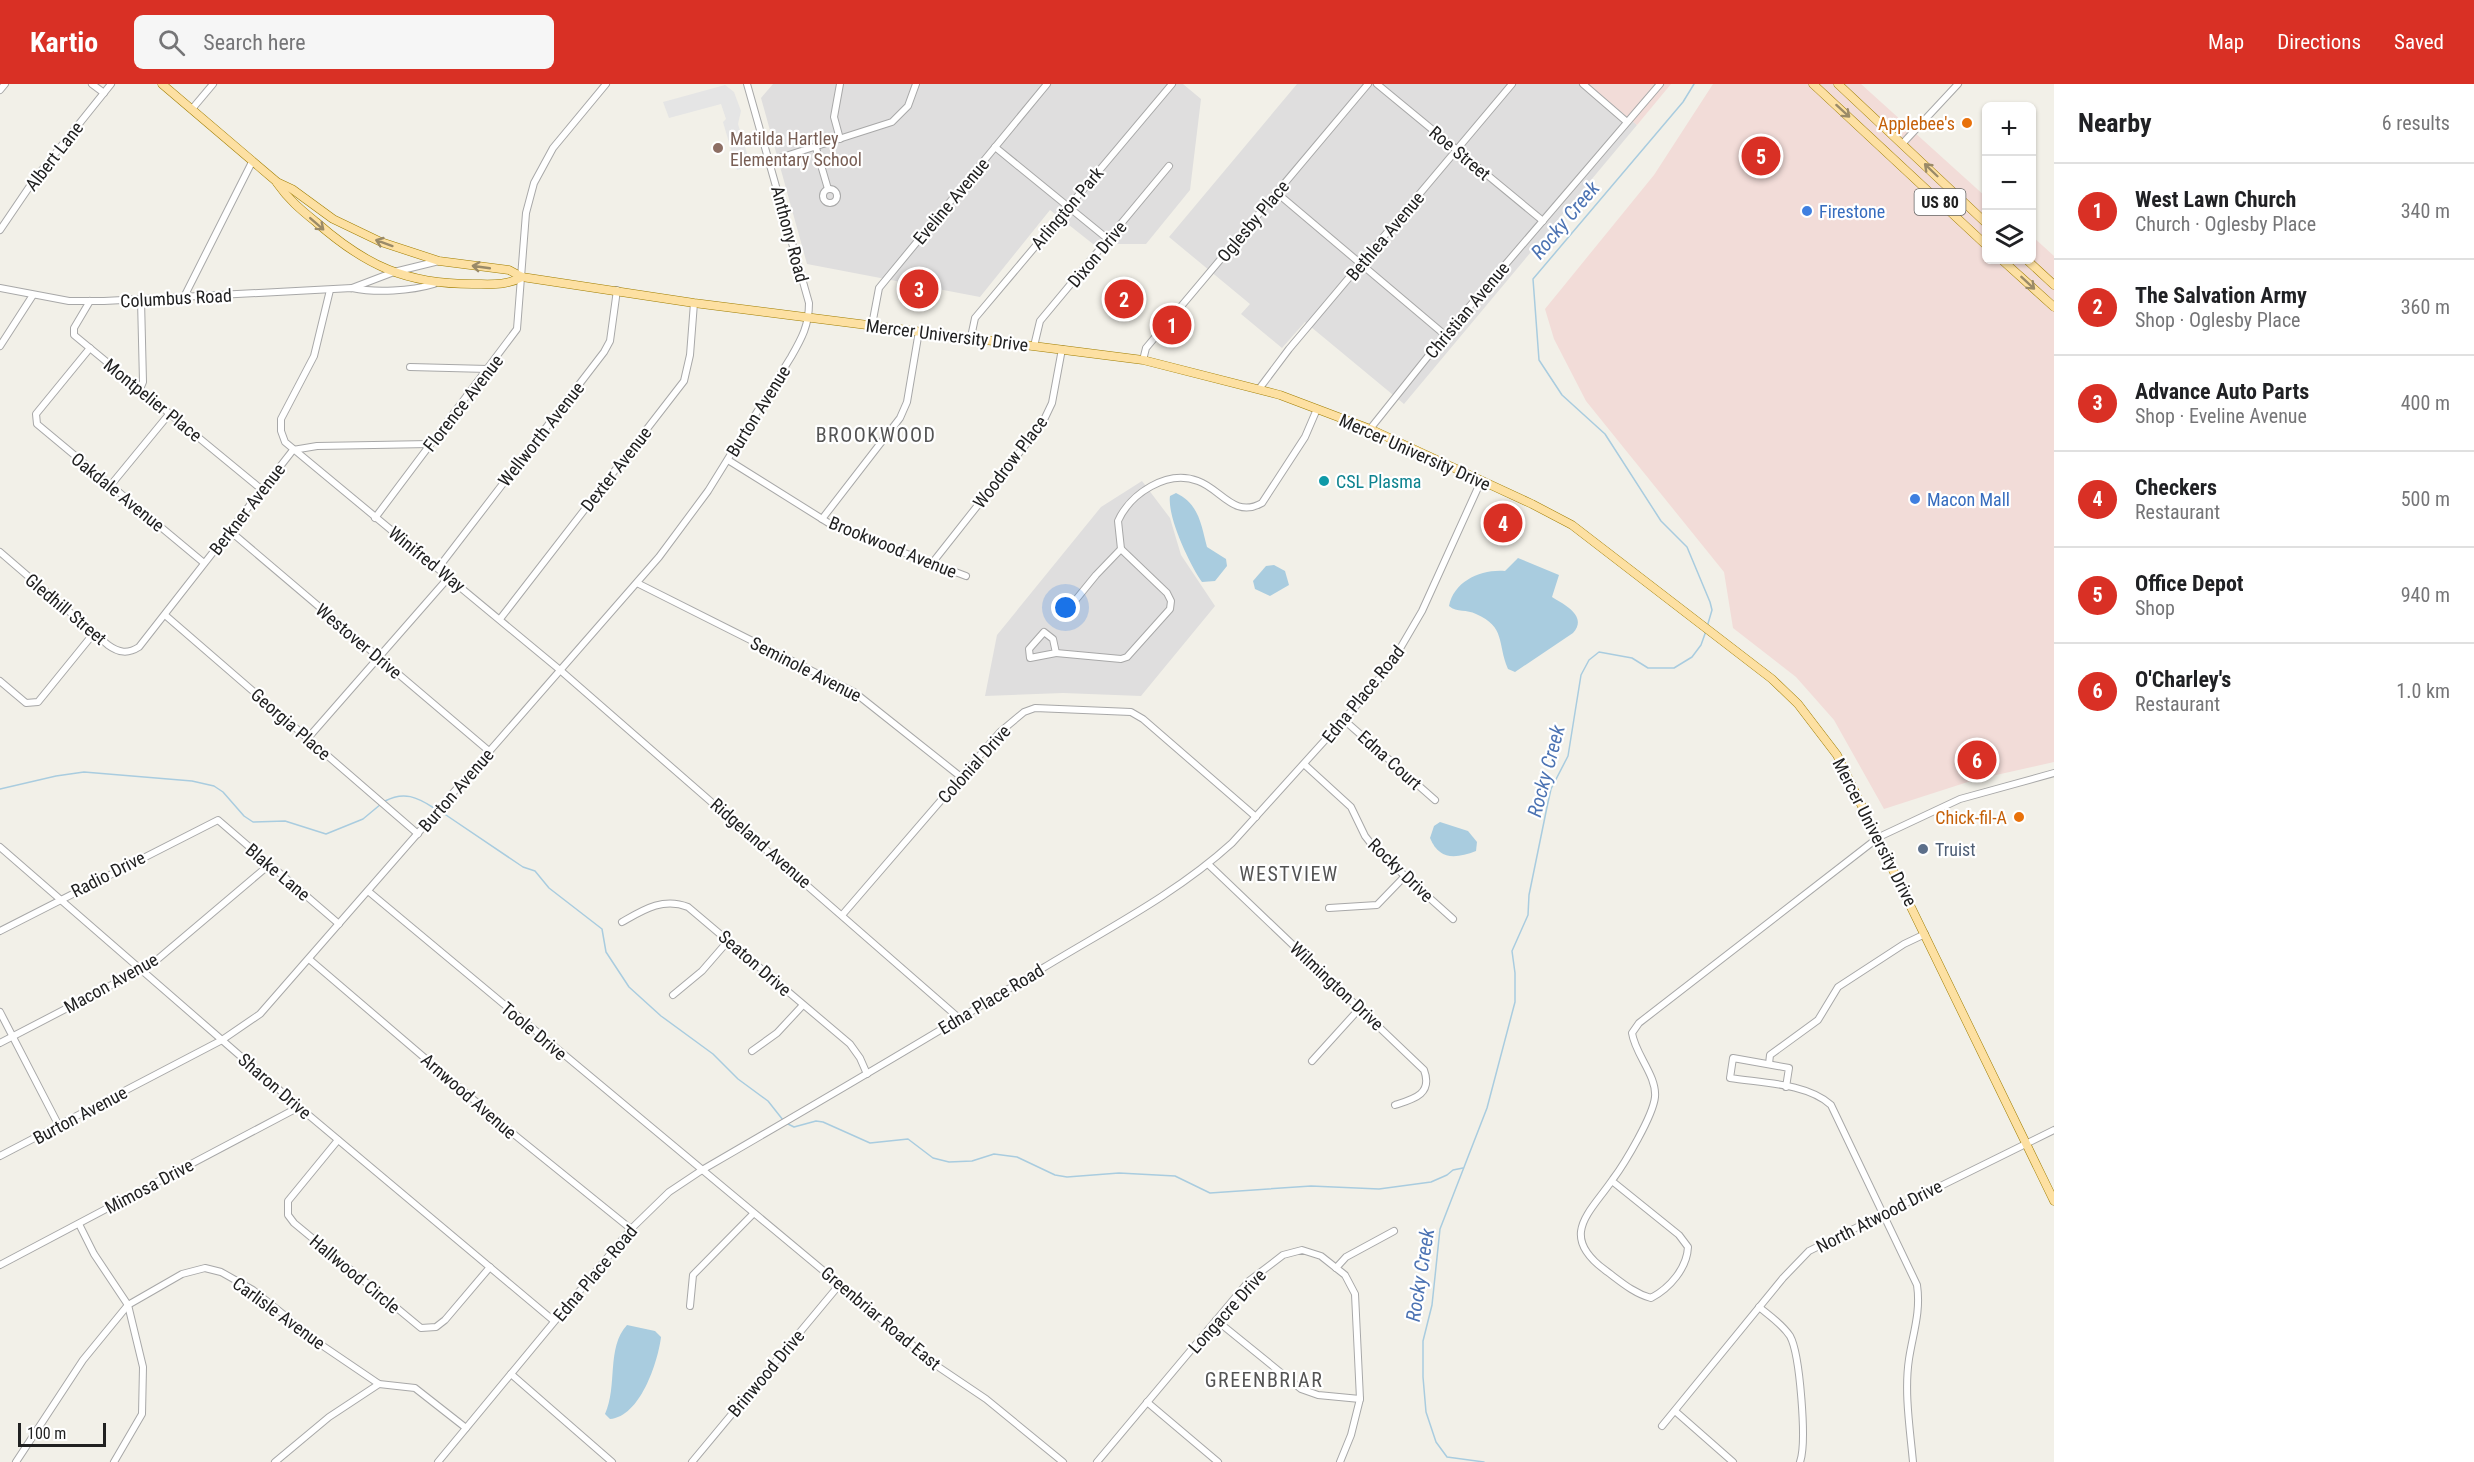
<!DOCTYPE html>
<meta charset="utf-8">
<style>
:root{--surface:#fff;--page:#f6f6f6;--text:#202124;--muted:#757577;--line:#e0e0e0;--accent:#d93025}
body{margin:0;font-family:"Roboto Condensed",sans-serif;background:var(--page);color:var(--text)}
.controls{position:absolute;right:18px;top:18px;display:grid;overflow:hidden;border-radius:9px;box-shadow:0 2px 4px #0004}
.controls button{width:54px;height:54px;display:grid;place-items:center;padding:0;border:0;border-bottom:2px solid var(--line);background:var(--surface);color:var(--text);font:30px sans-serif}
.scale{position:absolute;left:18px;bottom:15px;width:88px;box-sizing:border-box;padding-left:6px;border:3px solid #212121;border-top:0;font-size:16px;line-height:21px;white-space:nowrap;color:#212121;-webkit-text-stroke:4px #fff;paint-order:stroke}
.you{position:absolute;left:1066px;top:524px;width:21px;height:21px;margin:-15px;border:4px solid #fff;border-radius:50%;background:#1a73e8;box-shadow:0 0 0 9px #1a73e833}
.badge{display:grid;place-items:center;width:39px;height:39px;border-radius:50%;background:var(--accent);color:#fff;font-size:20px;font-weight:700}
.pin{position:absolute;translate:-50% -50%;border:3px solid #fff;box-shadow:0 2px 6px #0006}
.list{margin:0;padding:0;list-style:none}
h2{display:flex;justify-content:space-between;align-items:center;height:78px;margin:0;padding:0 24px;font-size:26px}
h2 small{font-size:20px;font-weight:400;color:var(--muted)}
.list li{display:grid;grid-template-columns:39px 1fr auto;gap:18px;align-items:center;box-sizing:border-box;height:96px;padding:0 24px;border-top:2px solid var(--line)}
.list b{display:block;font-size:22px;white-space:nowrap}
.list p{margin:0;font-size:20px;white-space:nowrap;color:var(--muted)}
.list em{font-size:20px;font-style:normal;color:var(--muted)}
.icon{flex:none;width:33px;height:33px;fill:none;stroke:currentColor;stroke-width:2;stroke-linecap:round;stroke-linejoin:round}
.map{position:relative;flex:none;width:2054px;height:1378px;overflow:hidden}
header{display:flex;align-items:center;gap:36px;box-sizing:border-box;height:84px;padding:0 30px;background:var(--accent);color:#fff}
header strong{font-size:28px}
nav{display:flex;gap:33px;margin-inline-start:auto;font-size:21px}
.search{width:420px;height:54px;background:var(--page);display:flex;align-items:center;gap:15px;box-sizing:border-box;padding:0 21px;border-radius:9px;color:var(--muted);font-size:22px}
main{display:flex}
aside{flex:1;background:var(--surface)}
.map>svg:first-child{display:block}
.residential{fill:#dfdede}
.commercial{fill:#f2dcd8}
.parking{fill:#e5e5e5}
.water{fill:#a9ccdf}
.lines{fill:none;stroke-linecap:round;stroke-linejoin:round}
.stream{stroke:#a9ccdf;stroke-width:1.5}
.minor-casing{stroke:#a8a8a8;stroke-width:8}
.major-casing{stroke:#9f7d00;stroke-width:9}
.minor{stroke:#fff;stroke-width:6}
.major{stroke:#fde0a2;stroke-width:8}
.oneway{stroke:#9a8a68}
.food-dot{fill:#e8710a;stroke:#fff;stroke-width:2}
.education-dot{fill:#8d6e63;stroke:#fff;stroke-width:2}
.shop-dot{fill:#3f7fe0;stroke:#fff;stroke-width:2}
.culture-dot{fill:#0f9aa8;stroke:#fff;stroke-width:2}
.service-dot{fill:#5c6f8a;stroke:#fff;stroke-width:2}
.labels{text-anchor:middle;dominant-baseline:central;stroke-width:4.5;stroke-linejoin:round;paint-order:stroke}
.shield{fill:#fff;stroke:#646464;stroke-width:1.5}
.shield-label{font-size:16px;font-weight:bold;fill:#212121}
.food-label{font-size:18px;fill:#c56008;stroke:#fff;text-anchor:end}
.education-label{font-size:18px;fill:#785e54;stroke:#fff;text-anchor:start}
.street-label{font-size:18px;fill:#212121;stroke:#fff}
.shop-label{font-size:18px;fill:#366cbe;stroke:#fff;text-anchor:start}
.culture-label{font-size:18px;fill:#0d838f;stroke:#fff;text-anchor:start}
.service-label{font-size:18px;fill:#4e5e75;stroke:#fff;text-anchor:start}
.water-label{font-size:20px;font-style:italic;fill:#4c73b3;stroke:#fff}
.neighbourhood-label{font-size:20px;letter-spacing:1.5px;fill:#545454;stroke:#fff}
</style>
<header>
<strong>Kartio</strong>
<div class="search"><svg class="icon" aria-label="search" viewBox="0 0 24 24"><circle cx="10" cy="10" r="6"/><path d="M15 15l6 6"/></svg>Search here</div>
<nav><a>Map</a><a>Directions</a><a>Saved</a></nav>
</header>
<main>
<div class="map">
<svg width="2054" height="1378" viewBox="0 0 2054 1378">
<rect width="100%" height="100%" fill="#f2f0e8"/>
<g class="residential">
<path d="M773 0H1183L1201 15 1190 106 1146 160H1093L1050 126 980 213 807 180 761 14Z"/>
<path d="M1297 0H1588L1637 41 1404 320 1305 238 1282 264 1241 230 1250 220 1169 153Z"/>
<path d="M1142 397 1170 434 1181 471 1215 522 1141 612 1063 609 985 612 997 551 1101 423Z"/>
</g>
<g class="commercial">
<path d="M1588 0H1671L1637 41Z"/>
<path d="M1713 0H1861L1986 113V176H2032V152L2054 172V678L1974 696 1884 725 1834 636 1796 593 1733 544 1724 488 1586 317 1554 255 1545 225 1654 91Z"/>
</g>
<path class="parking" d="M725 1 734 8 741 27 738 40 751 82 737 86 723 38 726 35 721 20 669 34 663 18Z"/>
<g class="water">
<path d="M1176 409C1199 420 1201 440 1207 463L1226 475 1227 482 1215 497 1202 498C1190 481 1167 433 1170 412Z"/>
<path d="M1518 474 1559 491 1552 513C1565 521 1588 532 1573 549L1515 588 1508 585C1497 559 1506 543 1476 530 1467 525 1457 529 1449 522 1454 497 1481 485 1505 487Z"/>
<path d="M1274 481 1285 487 1289 501 1270 512 1255 505 1253 497 1266 482Z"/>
<path d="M1440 738 1468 747 1477 758 1476 767C1455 775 1439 776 1430 754L1434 742Z"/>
<path d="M627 1241 655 1247 661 1253C658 1278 640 1333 610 1335L605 1330C618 1302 606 1264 627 1241Z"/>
</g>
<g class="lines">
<g class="stream">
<path d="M1694 0 1683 18 1533 195 1539 276 1562 311 1605 350 1661 437 1687 463 1710 518 1712 526 1707 543"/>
<path d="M0 705 56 692 84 688 192 697 214 702 223 708 244 732 253 738 285 737 326 750 363 735 381 720"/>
<path d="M385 717C404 707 417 713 434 724"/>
<path d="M443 729 523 783 535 787 549 804 602 845 606 868 629 903 661 932 713 970 738 995 768 1017 783 1036"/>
<path d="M786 1039 794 1043 816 1037 823 1038 870 1059 908 1055 933 1074 949 1078 972 1077 994 1070 1017 1073 1055 1091 1067 1093 1119 1089 1175 1092 1210 1109 1311 1102 1379 1105 1431 1098 1447 1091 1453 1086 1463 1084"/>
<path d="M1484 1378 1447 1373 1436 1358 1426 1328 1423 1293V1257L1432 1221 1440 1145 1487 1024 1515 918V889L1512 867 1528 831 1529 811 1547 723 1551 705 1568 672 1581 591 1589 576 1599 568 1632 574 1648 584H1674L1692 573 1701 561 1706 547"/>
</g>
<g class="minor-casing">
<g id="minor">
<path d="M92 0 104 9"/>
<path d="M840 0 834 33 840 55"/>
<path d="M1377 0 1543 137"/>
<path d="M1583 0 1627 38"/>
<path d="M0 6 5 0"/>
<path d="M192 25 213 0"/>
<path d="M1903 59 1958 0"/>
<path d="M995 63 1109 156"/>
<path d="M816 64 828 105"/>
<path d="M770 77 892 38 908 22 916 0"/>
<circle cx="830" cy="112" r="7"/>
<path d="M1277 109 1445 251"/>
<path d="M0 146 34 96 111 0"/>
<path d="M0 204 69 217H104L352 204C376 209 411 207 434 200"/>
<path d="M352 204 394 188 439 177"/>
<path d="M330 206 314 272 281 335V347L285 358 560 586 960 935"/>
<path d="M184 213 252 78"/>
<path d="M90 217 74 244V251L261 405"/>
<path d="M872 241 879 204 1047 0"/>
<path d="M971 253 975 234 1172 0"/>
<path d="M0 262 33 211"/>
<path d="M1034 262 1040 237 1169 82"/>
<path d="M90 264 36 330 37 340 204 479"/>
<path d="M1143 276 1146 264 1368 0"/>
<path d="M410 283 488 285"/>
<path d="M140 305 143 298 141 216"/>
<path d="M1259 305 1289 265 1512 0"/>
<path d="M1370 345 1445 251 1660 0"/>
<path d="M293 366 317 362 430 360"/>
<path d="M728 376 835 443 966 492"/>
<path d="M110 402 170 329"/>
<path d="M375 434 517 245 526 129 534 99 553 64 606 0"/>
<path d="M822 435 900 334 907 318 919 247"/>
<path d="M230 447 489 667"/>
<path d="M0 468 108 561C119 569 128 570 139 563L293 366"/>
<path d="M933 478 1042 340 1052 319 1062 265"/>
<path d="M439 483 604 268 610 257 617 206"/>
<path d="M637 499 854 608 961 693"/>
<path d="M1065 529 1096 491 1121 465"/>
<path d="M165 531 418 750"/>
<path d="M500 535 684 297 690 271 694 219"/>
<path d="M1044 548 1053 555 1056 569 1030 574 1029 565Z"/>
<path d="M1056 569 1121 575 1127 573 1170 525 1171 517 1167 509 1121 465 1118 437C1130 410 1167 385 1198 397 1221 405 1234 435 1262 419L1305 353 1317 325"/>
<path d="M0 597 26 619 38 618 94 549"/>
<path d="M1344 636 1435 716"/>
<path d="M308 654 449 493"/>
<path d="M1305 681 1351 723 1365 752 1376 766 1453 835"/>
<path d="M0 763 299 1023 554 1237"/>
<path d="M1208 780 1424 986C1433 1010 1414 1015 1395 1021"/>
<path d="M368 807 940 1284 986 1315 1063 1378"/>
<path d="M1329 824 1377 821 1405 792"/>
<path d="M843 830 1000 648 1024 628 1035 624 1131 628 1143 635 1256 733"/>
<path d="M622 838C643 826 663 813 688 823L850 960 860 974 867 990"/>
<path d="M0 847 218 736 339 840"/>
<path d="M309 875 516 1052 631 1145"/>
<path d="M673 911 702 887 728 857"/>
<path d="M0 928 59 1042"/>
<path d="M0 959 152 880 269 781"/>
<path d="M752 967 777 949 803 921"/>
<path d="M1312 977 1360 924"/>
<path d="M1769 980 1770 971 1818 936 1838 903 1904 860 1925 850"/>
<path d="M1786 1003 1789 984 1733 974 1730 994C1761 999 1807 999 1831 1021L1917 1201C1921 1228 1913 1249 1909 1275 1904 1308 1910 1345 1913 1378"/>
<path d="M338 1056 288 1117V1131L294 1139 421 1244 436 1243 445 1236 490 1183"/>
<path d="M0 1072 222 956 260 930 659 473 708 407 791 273C802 254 809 241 809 219L747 0"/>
<path d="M1612 1097 1679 1151 1688 1163C1687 1184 1670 1204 1651 1214 1633 1209 1620 1197 1605 1186 1558 1151 1590 1129 1613 1095 1625 1079 1653 1032 1655 1013 1657 992 1635 970 1632 949L1639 939 1879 753 1960 715 2054 689"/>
<path d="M79 1140 94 1170 128 1221 143 1283 142 1330 114 1378"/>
<path d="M0 1181 299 1023"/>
<path d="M1336 1184 1346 1173 1394 1147"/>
<path d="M690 1222 693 1191 753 1130"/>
<path d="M1759 1223C1770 1232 1782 1240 1790 1252 1800 1270 1807 1359 1800 1378"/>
<path d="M1216 1236 1301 1305 1318 1311 1360 1315"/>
<path d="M511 1290 612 1378"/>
<path d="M1147 1318 1218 1378"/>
<path d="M1675 1327 1733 1378"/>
<path d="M1662 1342 1783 1194 1809 1167 2054 1046"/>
<path d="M16 1378 83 1276 128 1221 182 1190 205 1184 221 1188 253 1206 323 1262 379 1300 415 1304 466 1344"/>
<path d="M275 1378 329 1333 379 1300"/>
<path d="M438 1378 631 1145 669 1108 702 1086C816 1020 930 953 1043 884 1107 845 1176 810 1232 759L1364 613 1391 580 1422 527 1481 397"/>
<path d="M692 1378 840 1200"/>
<path d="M1097 1378 1249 1197 1283 1171 1302 1166 1321 1172 1345 1191 1355 1210 1360 1315 1351 1351 1340 1378"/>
</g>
</g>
<g class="major-casing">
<g id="major">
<path d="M162 0 277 98 292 105 333 135 381 158 439 177 509 186 522 193 694 219 1143 276 1280 311 1370 345 1532 420 1572 441 1772 595 1798 620 1837 671 2054 1117"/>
<path d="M1813 0 1986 161"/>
<path d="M1838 0 1986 139"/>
<path d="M277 99C288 115 301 126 316 138 366 182 406 200 473 200 491 200 506 202 522 193"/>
<path d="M2002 176 2054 223"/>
<path d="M2027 176 2054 201"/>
</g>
</g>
<use href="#minor" class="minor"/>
<use href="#major" class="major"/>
</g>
<defs><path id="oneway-shaft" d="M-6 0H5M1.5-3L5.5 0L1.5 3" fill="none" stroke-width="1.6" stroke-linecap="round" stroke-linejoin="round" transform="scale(1.5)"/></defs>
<g class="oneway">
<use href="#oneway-shaft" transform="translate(1843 27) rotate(42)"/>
<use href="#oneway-shaft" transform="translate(1931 86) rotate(-136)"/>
<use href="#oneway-shaft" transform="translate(317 140) rotate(41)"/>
<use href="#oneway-shaft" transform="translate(384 159) rotate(-160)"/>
<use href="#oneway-shaft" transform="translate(481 183) rotate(-172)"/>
<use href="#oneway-shaft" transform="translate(2028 199) rotate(43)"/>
</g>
<g class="food-dot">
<circle cx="1967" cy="39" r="6"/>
<circle cx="2019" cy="733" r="6"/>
</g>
<circle class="education-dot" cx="718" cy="64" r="6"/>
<g class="shop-dot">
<circle cx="1807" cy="127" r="6"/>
<circle cx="1915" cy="415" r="6"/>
</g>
<circle class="culture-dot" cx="1324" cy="397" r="6"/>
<circle class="service-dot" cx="1923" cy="765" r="6"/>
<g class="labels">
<rect class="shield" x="1914.5" y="105" width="51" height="26" rx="4.5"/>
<g class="shield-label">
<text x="1940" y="118">US 80</text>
</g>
<g class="food-label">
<text x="1955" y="39">Applebee's</text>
<text x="2007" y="733">Chick-fil-A</text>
</g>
<g class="education-label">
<text x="730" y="54">Matilda Hartley<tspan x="730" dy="21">Elementary School</tspan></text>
</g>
<g class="street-label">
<text transform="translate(1460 69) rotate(40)">Roe Street</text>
<text transform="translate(54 72) rotate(-52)">Albert Lane</text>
<text transform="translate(951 117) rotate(-50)">Eveline Avenue</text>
<text transform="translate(1067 124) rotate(-50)">Arlington Park</text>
<text transform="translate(1253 137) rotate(-50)">Oglesby Place</text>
<text transform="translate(790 150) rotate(75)">Anthony Road</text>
<text transform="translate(1385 152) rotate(-50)">Bethlea Avenue</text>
<text transform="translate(1097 170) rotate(-50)">Dixon Drive</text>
<text transform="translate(176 214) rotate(-3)">Columbus Road</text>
<text transform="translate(1467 226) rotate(-50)">Christian Avenue</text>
<text transform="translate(947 251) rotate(7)">Mercer University Drive</text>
<text transform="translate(153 316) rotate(39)">Montpelier Place</text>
<text transform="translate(463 319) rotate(-52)">Florence Avenue</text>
<text transform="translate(758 327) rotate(-58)">Burton Avenue</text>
<text transform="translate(541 350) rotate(-52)">Wellworth Avenue</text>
<text transform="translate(1415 368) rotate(24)">Mercer University Drive</text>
<text transform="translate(1010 378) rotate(-53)">Woodrow Place</text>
<text transform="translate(616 385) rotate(-52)">Dexter Avenue</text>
<text transform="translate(118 408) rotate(39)">Oakdale Avenue</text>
<text transform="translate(247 425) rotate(-52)">Berkner Avenue</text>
<text transform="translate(893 463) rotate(22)">Brookwood Avenue</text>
<text transform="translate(427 475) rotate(39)">Winifred Way</text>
<text transform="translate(66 525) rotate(40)">Gledhill Street</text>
<text transform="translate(359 557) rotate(40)">Westover Drive</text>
<text transform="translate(806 585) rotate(27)">Seminole Avenue</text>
<text transform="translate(1363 610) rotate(-51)">Edna Place Road</text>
<text transform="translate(291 640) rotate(41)">Georgia Place</text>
<text transform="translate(1390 676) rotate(42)">Edna Court</text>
<text transform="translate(974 680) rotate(-48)">Colonial Drive</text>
<text transform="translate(456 706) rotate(-49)">Burton Avenue</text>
<text transform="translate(1875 748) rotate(63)">Mercer University Drive</text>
<text transform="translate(761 759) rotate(41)">Ridgeland Avenue</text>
<text transform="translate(1401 786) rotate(44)">Rocky Drive</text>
<text transform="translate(278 788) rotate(40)">Blake Lane</text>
<text transform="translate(108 790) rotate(-27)">Radio Drive</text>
<text transform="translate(755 879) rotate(41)">Seaton Drive</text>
<text transform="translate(111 899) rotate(-29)">Macon Avenue</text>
<text transform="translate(1337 902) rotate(43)">Wilmington Drive</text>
<text transform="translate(991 915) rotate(-31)">Edna Place Road</text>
<text transform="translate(534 947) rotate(40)">Toole Drive</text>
<text transform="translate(275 1002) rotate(41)">Sharon Drive</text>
<text transform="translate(469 1012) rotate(41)">Arnwood Avenue</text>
<text transform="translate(80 1031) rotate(-28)">Burton Avenue</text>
<text transform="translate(149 1102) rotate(-28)">Mimosa Drive</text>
<text transform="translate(1879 1132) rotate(-27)">North Atwood Drive</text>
<text transform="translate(595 1189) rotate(-50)">Edna Place Road</text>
<text transform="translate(355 1190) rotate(40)">Hallwood Circle</text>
<text transform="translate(1227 1227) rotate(-48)">Longacre Drive</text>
<text transform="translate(279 1229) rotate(36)">Carlisle Avenue</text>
<text transform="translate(881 1234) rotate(40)">Greenbriar Road East</text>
<text transform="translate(766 1289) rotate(-50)">Brinwood Drive</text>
</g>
<g class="shop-label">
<text x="1819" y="127">Firestone</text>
<text x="1927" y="415">Macon Mall</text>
</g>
<g class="culture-label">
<text x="1336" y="397">CSL Plasma</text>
</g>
<g class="service-label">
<text x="1935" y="765">Truist</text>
</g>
<g class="water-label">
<text transform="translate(1565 136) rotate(-50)">Rocky Creek</text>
<text transform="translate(1546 687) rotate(-75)">Rocky Creek</text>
<text transform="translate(1420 1191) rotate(-81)">Rocky Creek</text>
</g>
<g class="neighbourhood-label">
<text x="876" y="351">BROOKWOOD</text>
<text x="1289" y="790">WESTVIEW</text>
<text x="1264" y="1296">GREENBRIAR</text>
</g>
</g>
</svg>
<div class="controls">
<button>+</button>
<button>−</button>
<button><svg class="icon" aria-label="layers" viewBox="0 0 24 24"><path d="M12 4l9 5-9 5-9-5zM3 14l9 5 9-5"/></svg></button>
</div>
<div class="scale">100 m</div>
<div class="you"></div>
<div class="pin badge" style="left:1172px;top:241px">1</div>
<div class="pin badge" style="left:1124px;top:215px">2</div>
<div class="pin badge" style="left:919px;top:205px">3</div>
<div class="pin badge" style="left:1503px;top:439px">4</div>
<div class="pin badge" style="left:1761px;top:72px">5</div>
<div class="pin badge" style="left:1977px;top:676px">6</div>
</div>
<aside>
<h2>Nearby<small>6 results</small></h2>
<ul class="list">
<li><span class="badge">1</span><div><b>West Lawn Church</b><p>Church · Oglesby Place</p></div><em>340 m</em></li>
<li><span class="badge">2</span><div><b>The Salvation Army</b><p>Shop · Oglesby Place</p></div><em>360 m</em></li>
<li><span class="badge">3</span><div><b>Advance Auto Parts</b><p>Shop · Eveline Avenue</p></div><em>400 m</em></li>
<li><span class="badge">4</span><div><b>Checkers</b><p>Restaurant</p></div><em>500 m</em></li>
<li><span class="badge">5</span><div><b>Office Depot</b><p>Shop</p></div><em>940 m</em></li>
<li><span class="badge">6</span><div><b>O'Charley's</b><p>Restaurant</p></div><em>1.0 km</em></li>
</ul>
</aside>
</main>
